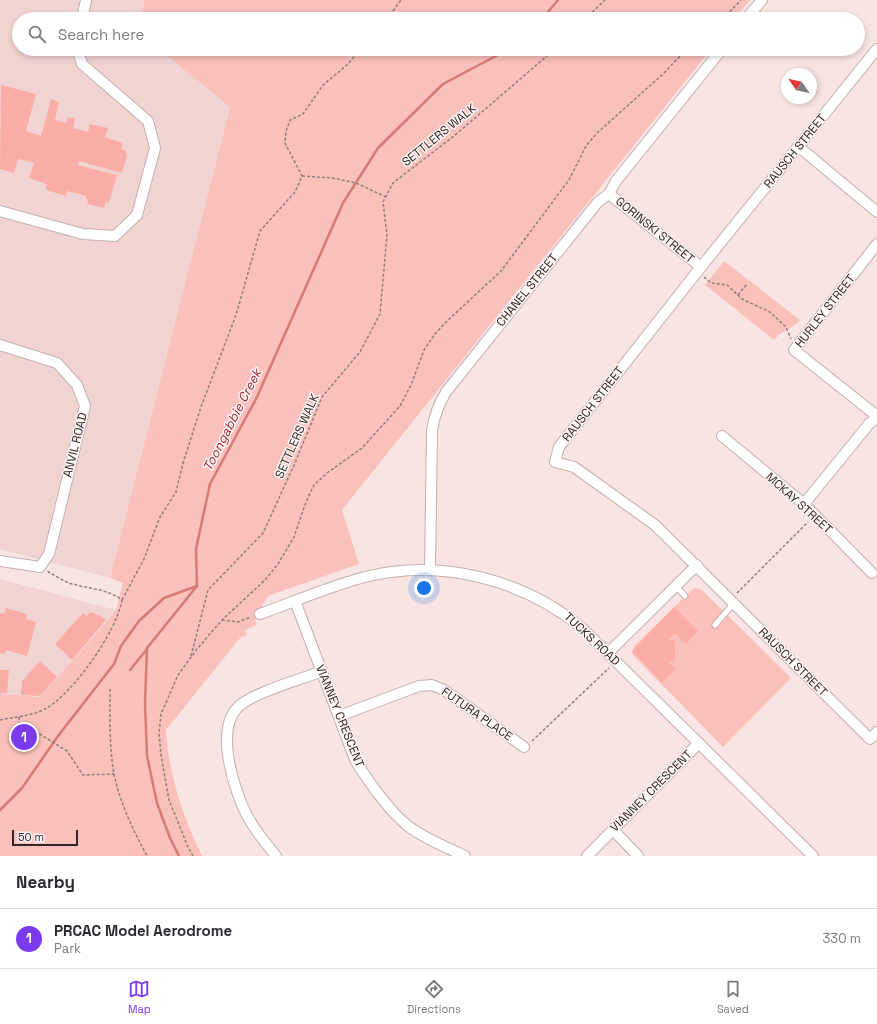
<!DOCTYPE html>
<style>
:root{--surface:#fff;--page:#f2f2f3;--text:#2b2b33;--muted:#7c7c81;--line:#e1e1e2;--accent:#7c3aed}
body{margin:0;font-family:"Space Grotesk",sans-serif;background:var(--page);color:var(--text)}
.compass{position:absolute;left:781px;top:68px;width:36px;height:36px;border-radius:50%;background:var(--surface);box-shadow:0 2px 6px #0003;rotate:304deg}
.scale{position:absolute;left:12px;bottom:10px;width:66px;box-sizing:border-box;padding-left:4px;border:2px solid #2e2726;border-top:0;font-size:11px;line-height:14px;white-space:nowrap;color:#2e2726;-webkit-text-stroke:3px #fdf4f4;paint-order:stroke}
.you{position:absolute;left:424px;top:588px;width:14px;height:14px;margin:-10px;border:3px solid #fff;border-radius:50%;background:#1a73e8;box-shadow:0 0 0 6px #1a73e833}
.badge{display:grid;place-items:center;width:26px;height:26px;border-radius:50%;background:var(--accent);color:#fff;font-size:13px;font-weight:700}
.pin{position:absolute;translate:-50% -50%;border:2px solid #fff;box-shadow:0 1px 4px #0006}
.list{margin:0;padding:0;list-style:none}
h2{display:flex;justify-content:space-between;align-items:center;height:52px;margin:0;padding:0 16px;font-size:17px}
h2 small{font-size:13px;font-weight:400;color:var(--muted)}
.list li{display:grid;grid-template-columns:26px 1fr auto;gap:12px;align-items:center;box-sizing:border-box;height:60px;padding:0 16px;border-top:1px solid var(--line)}
.list b{display:block;font-size:15px;white-space:nowrap}
.list p{margin:0;font-size:13px;white-space:nowrap;color:var(--muted)}
.list em{font-size:13px;font-style:normal;color:var(--muted)}
.icon{flex:none;width:22px;height:22px;fill:none;stroke:currentColor;stroke-width:2;stroke-linecap:round;stroke-linejoin:round}
.map{position:relative;flex:none;width:877px;height:856px;overflow:hidden}
.search{position:absolute;background:var(--surface);box-shadow:0 2px 6px #0003;left:12px;right:12px;top:12px;height:44px;display:flex;align-items:center;gap:10px;box-sizing:border-box;padding:0 14px;border-radius:22px;color:var(--muted);font-size:15px}
.sheet{height:112px;background:var(--surface)}
nav{display:flex;justify-content:space-around;align-items:center;box-sizing:border-box;height:56px;border-top:1px solid var(--line);background:var(--surface);font-size:11px;color:var(--muted)}
nav a{display:grid;justify-items:center;gap:2px}
nav .on{color:var(--accent)}
.map>svg:first-child{display:block}
.built{fill:#f1d4d2}
.green{fill:#fac0bc}
.lines{fill:none;stroke-linecap:round;stroke-linejoin:round}
.stream{stroke:#d57a75;stroke-width:2.5}
.building{fill:#faada7}
.service-casing{stroke:#c3afae;stroke-width:7}
.minor-casing{stroke:#c3afae;stroke-width:12}
.path{stroke:#8b7e7d;stroke-width:1.5;stroke-dasharray:3 2;stroke-linecap:butt}
.service{stroke:#fff;stroke-width:5}
.minor{stroke:#fff;stroke-width:10}
.labels{text-anchor:middle;dominant-baseline:central;stroke-width:3;stroke-linejoin:round;paint-order:stroke}
.street-label{font-size:12px;fill:#2e2726;stroke:#fdf4f4}
.water-label{font-size:13px;font-style:italic;fill:#932629;stroke:#fdf4f4}
</style>
<div class="map">
<svg width="877" height="856" viewBox="0 0 877 856">
<rect width="100%" height="100%" fill="#f8e4e2"/>
<g class="built">
<path d="M0 0H145L140 19H19V49H159L230 106 110 578 0 549Z"/>
<path d="M0 579 116 610 100 631 40 697 0 694Z"/>
</g>
<g class="green">
<path d="M145 0H750L734 19H140Z"/>
<path d="M159 49H711L342 510 359 564 268 596 255 618 257 625 245 630 247 635 240 638 166 730C169 775 182 815 202 856H0V694L40 697 99 631 116 610 123 583 110 578 230 107Z"/>
<path d="M724 261 800 320C792 329 781 331 774 340L705 285Z"/>
<path d="M694 588 702 590 791 678 723 747 632 654 634 646Z"/>
</g>
<g class="lines">
<g class="stream">
<path d="M542 19 558 0"/>
<path d="M130 670 147 649"/>
<path d="M0 810 22 788 58 736 114 664 121 646 139 621 164 598 197 586 196 549 210 484 257 397 343 203 378 148 443 84 509 49"/>
<path d="M179 856 170 838 157 803 147 756 145 703 147 648 197 586"/>
</g>
</g>
<g class="building">
<path d="M1 85 36 94 26 131 41 136 51 99 59 102 55 120 66 123 68 117 75 118 73 128 88 132 90 124 108 128 105 137 122 143 121 149 126 151 127 156 122 173 79 161 78 165 117 175 109 203 106 202 104 208 87 204 88 200 86 199V196L67 191 66 196 46 190V184L29 178 34 163 18 159 14 173 0 169Z"/>
<path d="M674 607 698 631 686 644 675 633 668 640 675 641V660L668 662 675 669 662 683 632 651Z"/>
<path d="M6 608 27 614 26 619 36 622 27 656 6 650 5 654 0 653V613L4 614Z"/>
<path d="M90 612 101 616 106 620 72 660 55 644 83 613 87 616Z"/>
<path d="M40 661 57 677 40 696 21 695 22 681Z"/>
<path d="M0 670H9L7 693H0Z"/>
</g>
<g class="lines">
<g class="service-casing">
<g id="service">
<path d="M676 586 685 596"/>
<path d="M715 625 734 603"/>
</g>
</g>
<g class="minor-casing">
<g id="minor">
<path d="M82 19 86 0"/>
<path d="M746 19 762 0"/>
<path d="M877 49 701 267 559 447 555 462 574 467 655 525 870 739 877 732"/>
<path d="M799 147 877 212"/>
<path d="M609 194 701 267"/>
<path d="M0 211 83 234 115 236 137 215 155 148 148 121 82 64 77 49"/>
<path d="M877 244 794 350 877 416"/>
<path d="M0 345 57 363 77 385 85 406 49 554 40 567 0 561"/>
<path d="M722 436 804 504 872 573"/>
<path d="M804 504 869 424 877 417"/>
<path d="M430 570 432 431C434 416 438 405 446 392L598 202 609 194 616 181 722 49"/>
<path d="M295 601 356 762C370 783 389 811 408 826 425 839 446 847 465 856"/>
<path d="M260 614C296 601 332 585 369 576 444 559 524 580 582 628L813 856"/>
<path d="M608 653 697 565"/>
<path d="M339 716 419 686 432 685 444 690 524 747"/>
<path d="M613 830 638 856"/>
<path d="M276 856C263 840 250 824 242 805 232 780 216 729 238 707 254 692 300 680 322 671"/>
<path d="M587 856 699 743"/>
</g>
</g>
<g class="path">
<path d="M387 19 401 0"/>
<path d="M585 19 605 0"/>
<path d="M723 19 741 0"/>
<path d="M302 176 333 178 356 183 386 197"/>
<path d="M704 277 711 283 727 285 742 299 770 312 786 327 791 339"/>
<path d="M738 295 747 284"/>
<path d="M737 593 808 522"/>
<path d="M122 600 144 559 160 517 176 492 183 463 201 407 236 315 260 231 295 192 302 176 285 143 286 131 290 120 303 114 323 85 347 65 361 49"/>
<path d="M222 620 238 622 251 617"/>
<path d="M191 656 208 590 263 533 295 463 322 397 360 352 380 314 387 235 383 202 393 183 454 136 555 49"/>
<path d="M110 689C110 717 109 746 114 774 120 803 133 830 147 856"/>
<path d="M19 717 20 726 38 733 67 751 83 775 114 774"/>
<path d="M0 720C14 717 32 716 45 709 73 694 117 631 122 600 106 588 87 589 69 583 62 580 54 575 47 571"/>
<path d="M532 741 609 668"/>
<path d="M193 856 188 847 169 800 161 755 159 733 161 714 178 675 197 649 222 620 265 580 278 564 294 537 306 502 314 485 327 473 362 448 400 406 411 385 424 350 435 334 446 322 501 271 569 180 586 146 597 133 663 74 687 49"/>
</g>
<use href="#service" class="service"/>
<use href="#minor" class="minor"/>
</g>
<g class="labels">
<g class="street-label">
<text transform="translate(439 135) rotate(-39)">SETTLERS WALK</text>
<text transform="translate(795 151) rotate(-51)">RAUSCH STREET</text>
<text transform="translate(655 230) rotate(39)">GORINSKI STREET</text>
<text transform="translate(527 290) rotate(-51)">CHANEL STREET</text>
<text transform="translate(825 311) rotate(-52)">HURLEY STREET</text>
<text transform="translate(593 404) rotate(-52)">RAUSCH STREET</text>
<text transform="translate(297 436) rotate(-66)">SETTLERS WALK</text>
<text transform="translate(75 445) rotate(-76)">ANVIL ROAD</text>
<text transform="translate(799 503) rotate(42)">MCKAY STREET</text>
<text transform="translate(592 639) rotate(43)">TUCKS ROAD</text>
<text transform="translate(793 662) rotate(45)">RAUSCH STREET</text>
<text transform="translate(477 714) rotate(35)">FUTURA PLACE</text>
<text transform="translate(340 716) rotate(68)">VIANNEY CRESCENT</text>
<text transform="translate(651 791) rotate(-45)">VIANNEY CRESCENT</text>
</g>
<g class="water-label">
<text transform="translate(232 420) rotate(-63)">Toongabbie Creek</text>
</g>
</g>
</svg>
<svg class="compass" viewBox="-18 -18 36 36"><path d="M0-13l5 13h-10z" fill="#e53935"/><path d="M0 13l5-13h-10z" fill="#7c7c81"/></svg>
<div class="scale">50 m</div>
<div class="you"></div>
<div class="pin badge" style="left:24px;top:737px">1</div>
<div class="search"><svg class="icon" aria-label="search" viewBox="0 0 24 24"><circle cx="10" cy="10" r="6"/><path d="M15 15l6 6"/></svg>Search here</div>
</div>
<section class="sheet">
<h2>Nearby<small></small></h2>
<ul class="list">
<li><span class="badge">1</span><div><b>PRCAC Model Aerodrome</b><p>Park</p></div><em>330 m</em></li>
</ul>
</section>
<nav>
<a class="on"><svg class="icon" aria-label="map" viewBox="0 0 24 24"><path d="M3 6l6-2 6 2 6-2v14l-6 2-6-2-6 2zM9 4v14M15 6v14"/></svg>Map</a>
<a><svg class="icon" aria-label="directions" viewBox="0 0 24 24"><path d="M12 3l9 9-9 9-9-9zM9 14v-3h6M13 9l2 2-2 2"/></svg>Directions</a>
<a><svg class="icon" aria-label="saved" viewBox="0 0 24 24"><path d="M7 4h10v16l-5-4-5 4z"/></svg>Saved</a>
</nav>
